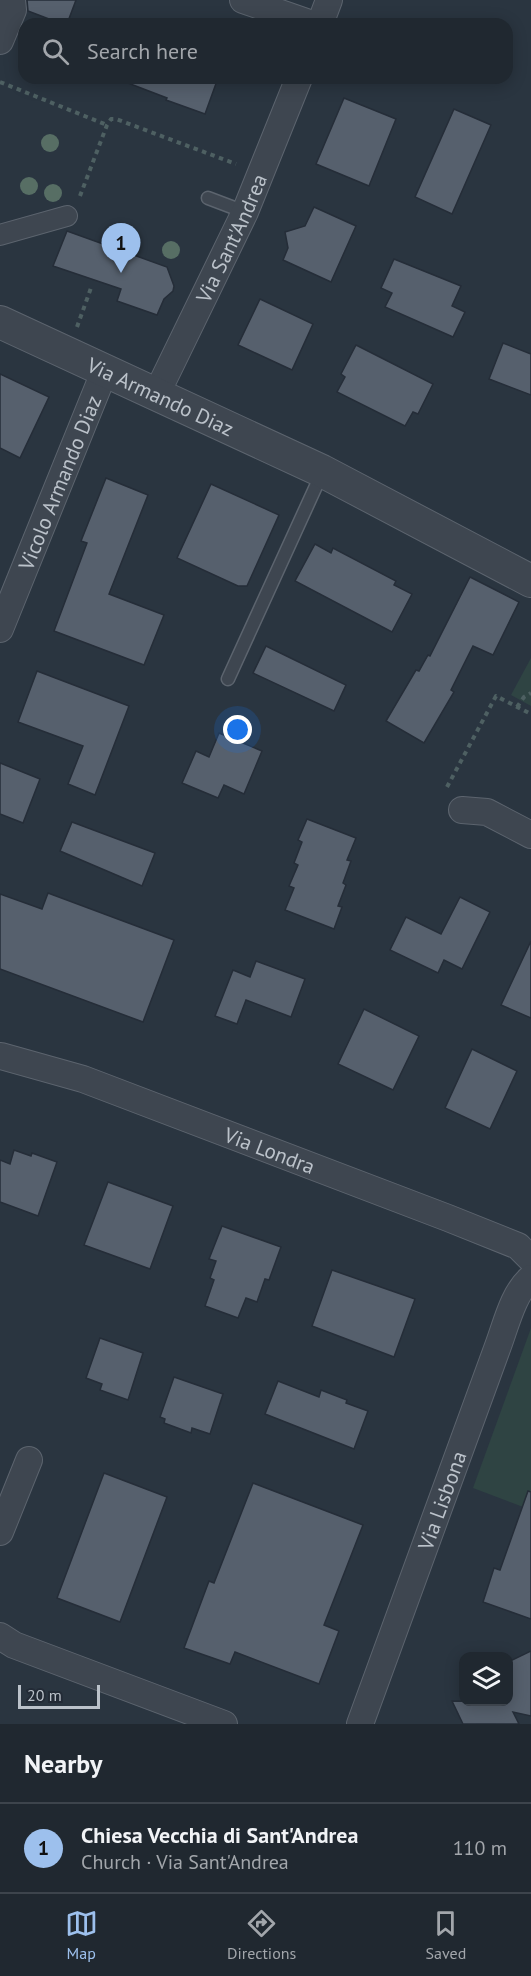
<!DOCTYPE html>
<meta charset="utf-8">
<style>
:root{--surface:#202830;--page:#283038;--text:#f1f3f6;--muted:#a2a6ab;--line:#3d444c;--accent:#9dc0ed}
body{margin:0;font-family:"PT Sans",sans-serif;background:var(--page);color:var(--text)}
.controls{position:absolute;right:18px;bottom:18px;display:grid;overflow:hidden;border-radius:12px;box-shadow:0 3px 15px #0003}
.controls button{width:54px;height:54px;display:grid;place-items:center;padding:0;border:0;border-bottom:2px solid var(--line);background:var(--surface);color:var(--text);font:30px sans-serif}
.scale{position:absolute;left:18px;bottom:15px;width:82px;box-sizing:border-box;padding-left:6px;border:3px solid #bbc2ca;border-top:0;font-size:16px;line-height:21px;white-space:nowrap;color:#bbc2ca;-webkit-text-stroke:4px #232b36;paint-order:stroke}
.you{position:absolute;left:238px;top:730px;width:21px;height:21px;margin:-15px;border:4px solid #fff;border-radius:50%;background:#1a73e8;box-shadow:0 0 0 9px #1a73e833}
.badge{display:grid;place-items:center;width:39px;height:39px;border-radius:50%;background:var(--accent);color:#111;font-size:20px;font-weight:700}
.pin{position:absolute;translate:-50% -50px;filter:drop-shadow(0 2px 3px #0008)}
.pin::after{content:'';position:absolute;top:32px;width:21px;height:18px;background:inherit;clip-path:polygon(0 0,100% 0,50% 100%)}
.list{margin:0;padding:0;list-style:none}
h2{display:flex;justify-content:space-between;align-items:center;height:78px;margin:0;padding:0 24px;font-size:26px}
h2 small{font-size:20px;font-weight:400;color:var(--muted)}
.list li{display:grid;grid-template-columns:39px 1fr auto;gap:18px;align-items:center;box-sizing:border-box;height:90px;padding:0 24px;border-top:2px solid var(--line)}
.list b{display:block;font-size:22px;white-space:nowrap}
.list p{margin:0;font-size:20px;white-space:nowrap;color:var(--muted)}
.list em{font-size:20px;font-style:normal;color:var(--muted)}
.icon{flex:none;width:33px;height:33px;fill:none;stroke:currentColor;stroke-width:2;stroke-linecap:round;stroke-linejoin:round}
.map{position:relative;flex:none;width:531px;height:1724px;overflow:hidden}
.search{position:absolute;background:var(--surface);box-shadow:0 3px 15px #0003;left:18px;right:18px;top:18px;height:66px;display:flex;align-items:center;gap:15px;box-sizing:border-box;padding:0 21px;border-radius:18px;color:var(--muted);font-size:22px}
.sheet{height:168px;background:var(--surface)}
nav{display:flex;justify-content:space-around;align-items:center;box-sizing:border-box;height:84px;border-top:2px solid var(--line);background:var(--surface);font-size:16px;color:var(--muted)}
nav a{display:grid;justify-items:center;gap:3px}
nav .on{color:var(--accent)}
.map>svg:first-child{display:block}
.green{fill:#2f4443}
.building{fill:#56606d;stroke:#252d38;stroke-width:1.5}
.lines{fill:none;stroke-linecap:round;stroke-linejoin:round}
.service-casing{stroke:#5c646e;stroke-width:15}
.pedestrian-casing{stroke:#5c646e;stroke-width:22}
.minor-casing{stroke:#5c646e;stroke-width:28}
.tertiary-casing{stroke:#5c646e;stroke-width:34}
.path{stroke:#4e6062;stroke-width:4;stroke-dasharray:4.5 4.5;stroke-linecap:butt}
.service{stroke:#3e4650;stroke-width:12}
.pedestrian{stroke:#3e4650;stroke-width:20}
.minor{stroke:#3e4650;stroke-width:26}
.tertiary{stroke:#3e4650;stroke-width:32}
.tree{fill:#576e64}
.labels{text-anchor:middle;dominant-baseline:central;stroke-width:4.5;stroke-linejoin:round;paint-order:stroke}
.street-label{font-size:21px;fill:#bbc2ca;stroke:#232b36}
</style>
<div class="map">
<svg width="531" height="1724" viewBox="0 0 531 1724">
<rect width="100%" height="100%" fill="#2a3540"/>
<g class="green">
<path d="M531 658V706L511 695Z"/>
<path d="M531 1328V1510L473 1488Z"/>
</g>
<g class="building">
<path d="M27 0H76L67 24H62L28 11Z"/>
<path d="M120 78H218L205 114 166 100 167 98 120 80Z"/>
<path d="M344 98 396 119 369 186 316 164Z"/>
<path d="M454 109 491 125 452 214 415 197Z"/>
<path d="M314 207 356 226 331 282 283 260 288 248 285 232 305 226Z"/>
<path d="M67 231 167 267 174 286 173 291 164 299 157 315 117 301 121 289 53 266Z"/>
<path d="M394 259 461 286 452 306 465 312 453 337 385 307 392 293 381 288Z"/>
<path d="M260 299 313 324 292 370 238 345Z"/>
<path d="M503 343 531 354V395L489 379Z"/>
<path d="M356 345 433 384 418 414 413 412 405 426 337 392 345 377 341 374Z"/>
<path d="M0 374 49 397 20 458 0 448Z"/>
<path d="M106 478 148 495 109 594 164 615 144 665 54 631 87 543 81 541Z"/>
<path d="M211 484 279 515 247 586H238L177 558Z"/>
<path d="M315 544 331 553 333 548 396 581 394 585 412 594 392 632 295 581Z"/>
<path d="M470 577 519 602 493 655 473 646 451 690 454 692 424 743 386 721 416 670 419 671 428 655 430 656Z"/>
<path d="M266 646 346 685 334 711 253 673Z"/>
<path d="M37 671 129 706 95 795 68 784 83 746 18 722Z"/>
<path d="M219 733 262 751 244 794 224 785 218 798 182 783 196 751 209 757Z"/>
<path d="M0 763 40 779 23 823 0 814Z"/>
<path d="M307 819 356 838 347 860 351 861 343 883 346 885 338 906 342 907 334 929 285 910 294 888 289 886 298 865 294 863 302 842 298 840Z"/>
<path d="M72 822 155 853 142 886 60 851Z"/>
<path d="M48 893 174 940 143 1022 0 969V894L42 909Z"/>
<path d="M460 897 490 912 462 969 444 960 438 973 390 950 406 917 441 934Z"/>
<path d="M531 941V1018L501 1005Z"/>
<path d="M256 961 305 979 291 1017 246 1000 237 1024 215 1016 233 970 250 977Z"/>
<path d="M364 1009 419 1036 393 1090 338 1064Z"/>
<path d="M472 1049 517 1071 490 1129 445 1108Z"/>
<path d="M14 1150 31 1156 32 1153 57 1162 38 1216 0 1202V1160L10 1164Z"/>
<path d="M108 1182 173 1206 150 1269 84 1245Z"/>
<path d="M222 1226 281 1247 269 1280 265 1279 257 1302 246 1298 238 1318 205 1306 214 1280 210 1278 216 1261 209 1259Z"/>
<path d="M332 1270 415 1299 394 1357 312 1326Z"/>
<path d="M100 1338 143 1353 128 1400 100 1390 102 1384 86 1378Z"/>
<path d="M174 1377 223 1394 210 1434 192 1428 191 1433 164 1423 165 1419 160 1417Z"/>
<path d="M278 1381 319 1397 321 1390 347 1400 346 1403 368 1411 354 1449 265 1414Z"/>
<path d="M104 1473 167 1497 120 1622 57 1598Z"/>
<path d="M253 1483 363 1525 324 1625 339 1631 319 1684 235 1652 230 1664 184 1648 209 1581 214 1583Z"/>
<path d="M528 1491 531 1492V1619L483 1602 494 1568 500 1570Z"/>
<path d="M531 1651V1716L513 1712 519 1724H463L452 1701 508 1702V1662Z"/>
</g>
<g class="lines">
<g class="service-casing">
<g id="service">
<path d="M208 198 245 212"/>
<path d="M228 679 322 473"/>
</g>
</g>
<g class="pedestrian-casing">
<path id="pedestrian" d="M0 235 67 216"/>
</g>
<g class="minor-casing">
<g id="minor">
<path d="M243 0 312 24"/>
<path d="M320 24 329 0"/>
<path d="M0 41 13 10 12 0"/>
<path id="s1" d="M156 395 245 212 299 78"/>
<path id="s2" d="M0 629 105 370"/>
<path d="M462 810 487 812 531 835"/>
<path id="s3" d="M1 1056 83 1079 448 1218 518 1246 531 1259"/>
<path d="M0 1532 29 1460"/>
<path d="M0 1636 14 1645 224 1724"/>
<path id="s4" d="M360 1724 498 1346C506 1325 513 1293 531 1278"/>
</g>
</g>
<g class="tertiary-casing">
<g id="tertiary">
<path id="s5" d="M0 322 322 471 531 581"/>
</g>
</g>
<g class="path">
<path d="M0 82 107 125"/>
<path d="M80 196 107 125 111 119H116L236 164"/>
<path d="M77 327 92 285"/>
<path d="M517 707 524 697 531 693"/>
<path d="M447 787 496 696 531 714"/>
</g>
<use href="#service" class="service"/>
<use href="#pedestrian" class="pedestrian"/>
<use href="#minor" class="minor"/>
<use href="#tertiary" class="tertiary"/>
</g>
<g class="tree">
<circle cx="50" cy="143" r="9"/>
<circle cx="29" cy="186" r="9"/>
<circle cx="53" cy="193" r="9"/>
<circle cx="171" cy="250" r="9"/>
</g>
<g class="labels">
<g class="street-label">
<text stroke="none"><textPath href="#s1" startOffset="174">Via Sant'Andrea</textPath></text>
<text stroke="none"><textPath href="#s5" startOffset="177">Via Armando Diaz</textPath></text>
<text stroke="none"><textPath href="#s2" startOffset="158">Vicolo Armando Diaz</textPath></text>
<text stroke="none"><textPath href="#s3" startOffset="285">Via Londra</textPath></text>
<text stroke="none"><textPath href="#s4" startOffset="238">Via Lisbona</textPath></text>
</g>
</g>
</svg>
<div class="controls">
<button><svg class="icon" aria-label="layers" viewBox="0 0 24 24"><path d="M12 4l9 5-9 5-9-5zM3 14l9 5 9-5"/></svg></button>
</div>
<div class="scale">20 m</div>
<div class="you"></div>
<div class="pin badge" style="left:121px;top:273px">1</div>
<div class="search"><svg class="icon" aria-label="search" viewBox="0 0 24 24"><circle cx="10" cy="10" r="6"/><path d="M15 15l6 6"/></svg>Search here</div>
</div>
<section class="sheet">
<h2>Nearby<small></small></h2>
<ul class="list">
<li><span class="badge">1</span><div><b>Chiesa Vecchia di Sant'Andrea</b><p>Church · Via Sant'Andrea</p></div><em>110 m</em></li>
</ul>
</section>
<nav>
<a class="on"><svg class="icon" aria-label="map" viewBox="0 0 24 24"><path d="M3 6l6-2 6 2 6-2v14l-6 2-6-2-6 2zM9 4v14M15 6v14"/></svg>Map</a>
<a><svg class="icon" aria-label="directions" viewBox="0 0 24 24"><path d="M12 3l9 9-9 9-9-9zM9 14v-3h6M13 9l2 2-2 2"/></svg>Directions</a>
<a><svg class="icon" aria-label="saved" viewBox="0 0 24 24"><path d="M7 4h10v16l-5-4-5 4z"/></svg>Saved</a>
</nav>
